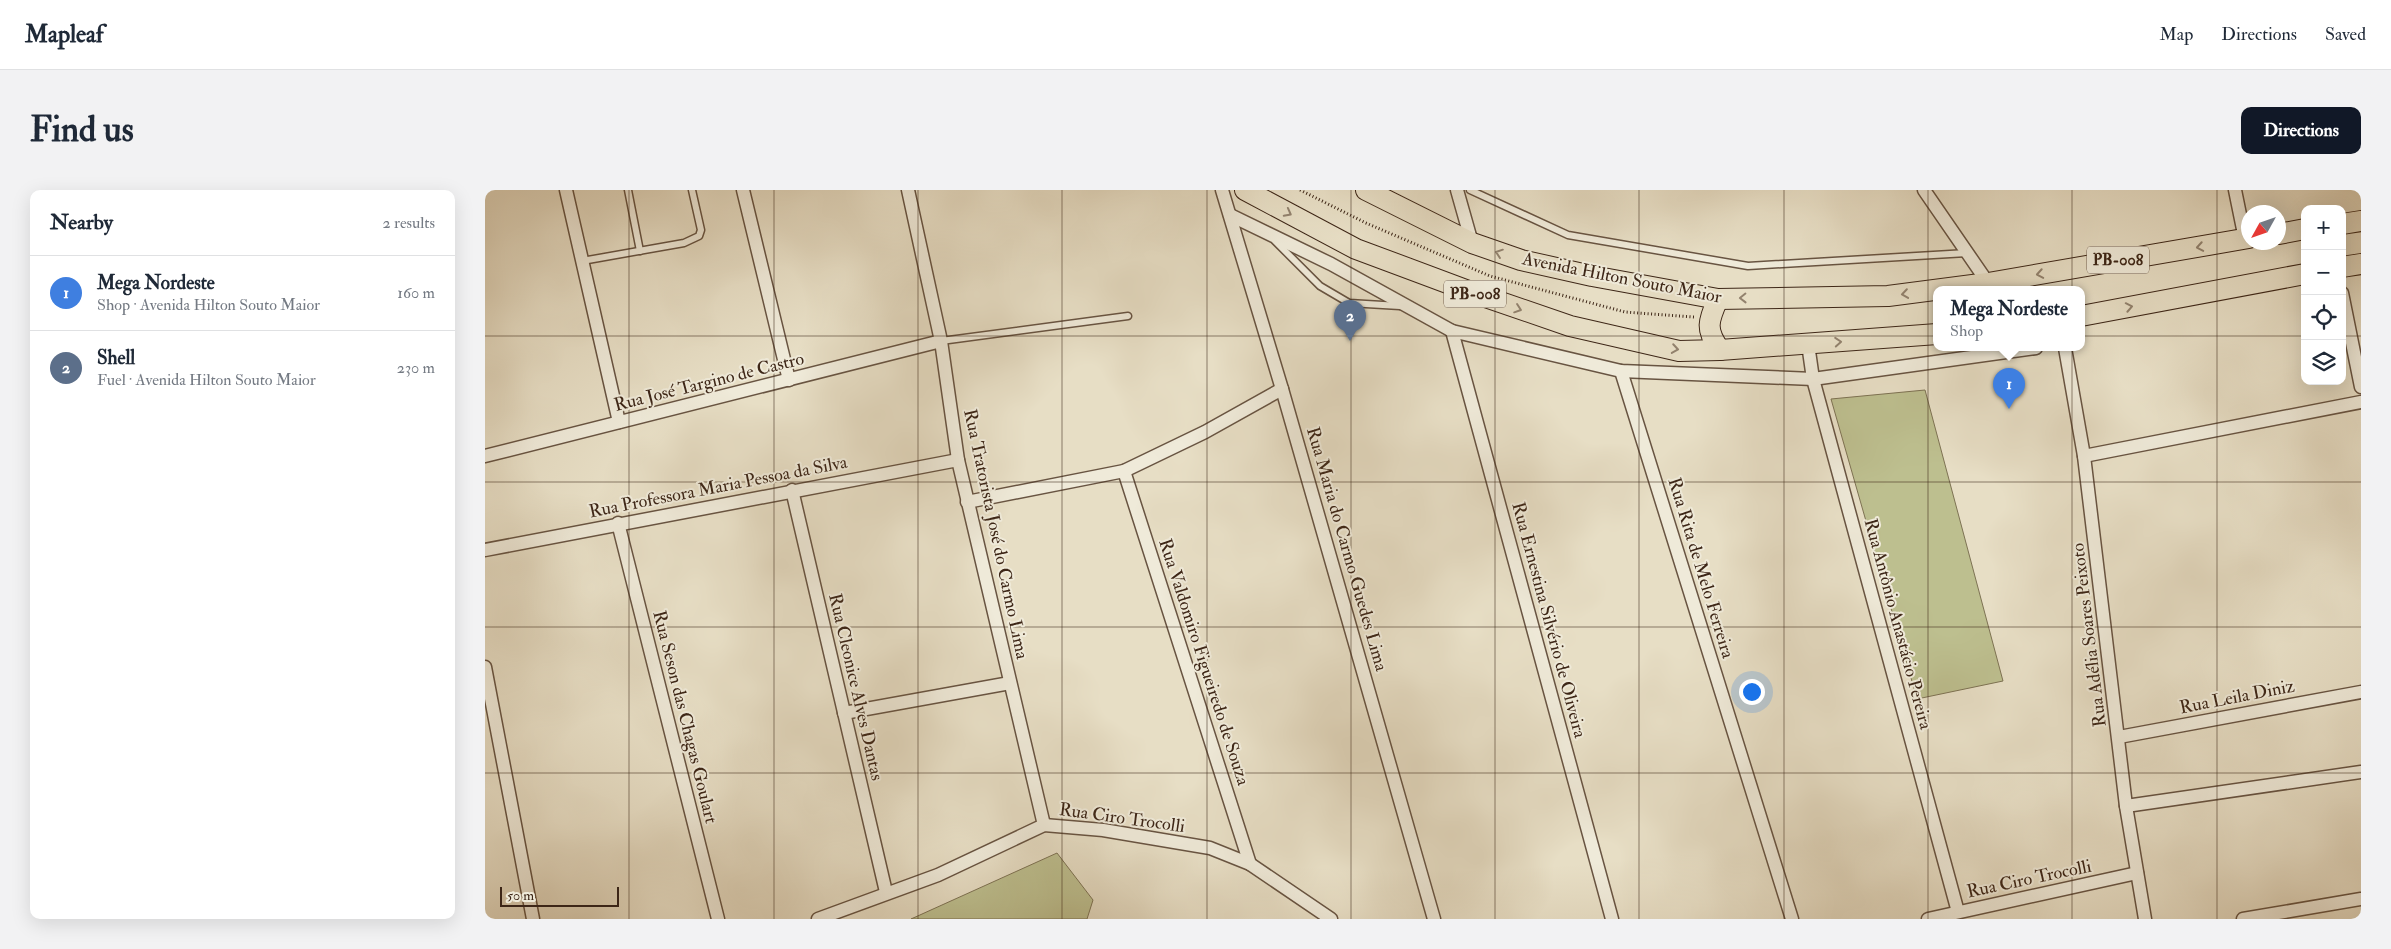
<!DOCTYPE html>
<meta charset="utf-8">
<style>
:root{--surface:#fff;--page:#f2f2f3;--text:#1f2937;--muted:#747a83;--line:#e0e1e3;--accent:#111827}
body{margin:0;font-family:"IM FELL Double Pica",serif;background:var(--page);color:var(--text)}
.controls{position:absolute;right:15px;top:15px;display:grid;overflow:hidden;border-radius:10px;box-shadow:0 5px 20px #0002}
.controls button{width:45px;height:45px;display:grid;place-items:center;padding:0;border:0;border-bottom:1px solid var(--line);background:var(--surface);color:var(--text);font:25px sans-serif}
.compass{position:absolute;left:1756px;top:15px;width:45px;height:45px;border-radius:50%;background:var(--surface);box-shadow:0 5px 20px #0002;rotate:230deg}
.scale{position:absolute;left:15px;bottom:12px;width:119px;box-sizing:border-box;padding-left:5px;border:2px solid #3d2617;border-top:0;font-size:14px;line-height:18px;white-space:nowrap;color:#3d2617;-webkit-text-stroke:4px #efead9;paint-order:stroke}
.you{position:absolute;left:1266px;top:501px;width:18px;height:18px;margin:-12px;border:4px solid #fff;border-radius:50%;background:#1a73e8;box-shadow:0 0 0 8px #1a73e833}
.badge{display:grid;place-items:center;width:32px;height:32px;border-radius:50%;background:var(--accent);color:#fff;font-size:16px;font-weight:700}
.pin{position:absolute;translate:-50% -41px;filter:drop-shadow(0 1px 2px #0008)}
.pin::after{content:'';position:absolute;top:26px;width:18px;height:15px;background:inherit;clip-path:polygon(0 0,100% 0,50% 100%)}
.popup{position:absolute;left:1448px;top:96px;width:152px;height:65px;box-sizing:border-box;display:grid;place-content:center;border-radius:10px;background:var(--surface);filter:drop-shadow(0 1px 4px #0005);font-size:16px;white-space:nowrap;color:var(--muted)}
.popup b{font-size:19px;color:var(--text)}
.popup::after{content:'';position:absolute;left:50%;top:100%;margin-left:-10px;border:10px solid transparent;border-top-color:var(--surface)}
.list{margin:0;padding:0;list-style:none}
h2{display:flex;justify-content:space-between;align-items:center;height:65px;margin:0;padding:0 20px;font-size:21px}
h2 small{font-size:16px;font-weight:400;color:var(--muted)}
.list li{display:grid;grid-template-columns:32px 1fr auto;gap:15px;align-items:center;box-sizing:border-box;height:75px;padding:0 20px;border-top:1px solid var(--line)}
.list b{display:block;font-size:19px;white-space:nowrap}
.list p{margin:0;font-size:16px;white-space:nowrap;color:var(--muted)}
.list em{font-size:16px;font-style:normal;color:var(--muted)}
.icon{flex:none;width:28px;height:28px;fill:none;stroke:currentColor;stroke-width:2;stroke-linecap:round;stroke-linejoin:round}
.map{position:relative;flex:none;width:1876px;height:729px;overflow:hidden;border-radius:10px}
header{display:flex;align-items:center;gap:30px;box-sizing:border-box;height:70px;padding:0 25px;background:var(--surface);border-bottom:1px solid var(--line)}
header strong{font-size:24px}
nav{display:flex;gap:28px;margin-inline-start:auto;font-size:18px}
.intro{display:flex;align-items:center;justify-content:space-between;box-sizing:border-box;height:120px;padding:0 30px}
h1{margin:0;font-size:35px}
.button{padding:12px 22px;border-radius:10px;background:var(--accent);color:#fff;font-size:18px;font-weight:700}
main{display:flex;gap:30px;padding:0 30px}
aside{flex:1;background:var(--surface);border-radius:10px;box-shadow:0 5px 20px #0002}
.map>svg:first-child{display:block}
.green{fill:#bdbf8f;stroke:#7d7253}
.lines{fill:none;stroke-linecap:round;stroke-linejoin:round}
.lane-casing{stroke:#685442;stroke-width:9}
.street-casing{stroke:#685442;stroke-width:15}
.primary-casing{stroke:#3d2617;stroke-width:22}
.path{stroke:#3d2617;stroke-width:3;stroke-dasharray:1 2.5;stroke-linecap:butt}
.lane{stroke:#efead9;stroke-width:6}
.street{stroke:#efead9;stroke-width:12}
.primary{stroke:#e7dec5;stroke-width:20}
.oneway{stroke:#92826e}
.grid{fill:none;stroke:#3d2617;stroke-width:1;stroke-opacity:0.55}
.labels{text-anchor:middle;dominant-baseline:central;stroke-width:4;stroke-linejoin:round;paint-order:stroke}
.shield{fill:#efead9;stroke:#726151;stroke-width:1}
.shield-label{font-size:16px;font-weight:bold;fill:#3d2617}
.street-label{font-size:18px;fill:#3d2617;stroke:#efead9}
</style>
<header>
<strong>Mapleaf</strong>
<nav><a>Map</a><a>Directions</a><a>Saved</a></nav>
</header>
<div class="intro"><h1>Find us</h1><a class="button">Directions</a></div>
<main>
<aside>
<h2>Nearby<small>2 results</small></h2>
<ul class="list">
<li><span class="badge" style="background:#3f7fe0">1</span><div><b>Mega Nordeste</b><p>Shop · Avenida Hilton Souto Maior</p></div><em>160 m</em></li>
<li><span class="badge" style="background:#5c6f8a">2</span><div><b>Shell</b><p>Fuel · Avenida Hilton Souto Maior</p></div><em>230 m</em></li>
</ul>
</aside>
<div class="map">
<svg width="1876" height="729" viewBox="0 0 1876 729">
<rect width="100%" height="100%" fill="#e7dec5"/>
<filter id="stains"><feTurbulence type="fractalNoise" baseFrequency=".004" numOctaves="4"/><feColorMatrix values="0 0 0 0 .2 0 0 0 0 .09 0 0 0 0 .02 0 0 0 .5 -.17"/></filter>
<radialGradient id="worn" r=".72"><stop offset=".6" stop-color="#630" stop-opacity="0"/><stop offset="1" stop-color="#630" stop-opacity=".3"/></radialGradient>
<g class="green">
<path d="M1440 200 1518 491 1432 509 1346 209Z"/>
<path d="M572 663 608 710 602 729H426Z"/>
</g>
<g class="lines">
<g class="lane-casing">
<g id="lane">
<path d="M143 0 155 61"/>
<path d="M985 0 1083 45 1263 76 1482 63"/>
<path d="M790 51 835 96 864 113 915 116"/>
<path d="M97 71 199 53 214 46 216 40 207 0"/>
<path d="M456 151 643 126"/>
</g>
</g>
<g class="street-casing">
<g id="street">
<path d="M81 0 134 232"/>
<path d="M258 0 304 190"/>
<path d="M423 0 456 151 473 270 559 635"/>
<path d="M737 0 797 199 949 729"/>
<path d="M972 0 987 53"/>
<path d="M1439 0 1503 93"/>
<path d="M1750 0 1760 49"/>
<path d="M745 25 846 74 967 141 1136 181 1328 189 1551 158"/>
<path d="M1857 103 1876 197"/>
<path d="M967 141 1127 729"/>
<path d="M1323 154 1328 189 1473 722"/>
<path d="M1580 158 1599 266 1641 616 1660 729"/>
<path d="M1136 181 1307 729"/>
<path d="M0 266 456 151"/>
<path d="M1599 266 1876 212"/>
<path d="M639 281 765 674"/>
<path d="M307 300 401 702"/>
<path d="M482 312 639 281 720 242 797 199"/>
<path d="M133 333 233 729"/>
<path d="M0 360 473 270"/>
<path d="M0 477 48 729"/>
<path d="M359 523 525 493"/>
<path d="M1634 547 1876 502"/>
<path d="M1641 616 1876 582"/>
<path d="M333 729 453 685 559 635 618 640 725 658 765 674 846 729"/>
<path d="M1443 729 1652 683"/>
<path d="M1758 729 1876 709"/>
</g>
</g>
<g class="primary-casing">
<g id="primary">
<path d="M760 0 871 59 989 103 1085 136 1194 161 1235 160 1452 144"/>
<path d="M881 0 987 53 1036 70 1107 86 1233 109 1403 106 1503 93 1764 48"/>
<path d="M1857 34 1876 31"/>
<path d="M1794 44 1820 39"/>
<path d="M1857 77 1876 74"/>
<path d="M1233 109C1223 131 1220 140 1235 160"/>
<path d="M1596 126 1820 84"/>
</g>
</g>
<path class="path" d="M815 0 881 33 1005 86 1140 122 1209 127"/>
<use href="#lane" class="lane"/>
<use href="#street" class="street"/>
<use href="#primary" class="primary"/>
</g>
<defs><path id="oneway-chevron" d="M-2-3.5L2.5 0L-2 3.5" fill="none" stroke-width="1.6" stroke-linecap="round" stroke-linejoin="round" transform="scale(1.25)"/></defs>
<g class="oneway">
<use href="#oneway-chevron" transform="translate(803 23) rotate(28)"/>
<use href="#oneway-chevron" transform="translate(1715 57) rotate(170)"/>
<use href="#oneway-chevron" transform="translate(1014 63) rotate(-161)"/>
<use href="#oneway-chevron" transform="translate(1555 84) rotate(170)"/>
<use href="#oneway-chevron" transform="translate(1420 104) rotate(172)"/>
<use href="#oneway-chevron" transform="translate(1258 108) rotate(179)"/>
<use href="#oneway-chevron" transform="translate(1644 117) rotate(-11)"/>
<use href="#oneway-chevron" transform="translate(1033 119) rotate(19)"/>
<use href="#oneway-chevron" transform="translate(1353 152) rotate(-4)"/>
<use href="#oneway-chevron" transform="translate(1190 159) rotate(9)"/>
</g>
<path class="grid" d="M144 0V729M289 0V729M433 0V729M577 0V729M722 0V729M866 0V729M1010 0V729M1154 0V729M1299 0V729M1443 0V729M1587 0V729M1732 0V729M0 146H1820M1857 146H1876M0 292H1876M0 437H1876M0 583H1876"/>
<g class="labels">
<g class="shield">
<rect x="1602" y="56.5" width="62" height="27" rx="4"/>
<rect x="959" y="90.5" width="62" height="27" rx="4"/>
</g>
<g class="shield-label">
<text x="1633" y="70">PB-008</text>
<text x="990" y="104">PB-008</text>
</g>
<g class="street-label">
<text transform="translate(1137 88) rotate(11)">Avenida Hilton Souto Maior</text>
<text transform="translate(224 192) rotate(-14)">Rua José Targino de Castro</text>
<text transform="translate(233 297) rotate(-11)">Rua Professora Maria Pessoa da Silva</text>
<text transform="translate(511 344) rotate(78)">Rua Tratorista José do Carmo Lima</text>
<text transform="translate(862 359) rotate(74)">Rua Maria do Carmo Guedes Lima</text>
<text transform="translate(1216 378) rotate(73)">Rua Rita de Melo Ferreira</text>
<text transform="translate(1064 430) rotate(75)">Rua Ernestina Silvério de Oliveira</text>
<text transform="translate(1413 434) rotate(75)">Rua Antônio Anastácio Pereira</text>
<text transform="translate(1604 445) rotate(-97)">Rua Adélia Soares Peixoto</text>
<text transform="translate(719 472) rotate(72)">Rua Valdomiro Figueiredo de Souza</text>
<text transform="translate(371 497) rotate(77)">Rua Cleonice Alves Dantas</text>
<text transform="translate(1752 507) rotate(-11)">Rua Leila Diniz</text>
<text transform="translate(200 527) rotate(76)">Rua Seson das Chagas Goulart</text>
<text transform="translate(637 628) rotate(8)">Rua Ciro Trocolli</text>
<text transform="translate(1544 689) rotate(-12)">Rua Ciro Trocolli</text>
</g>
</g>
<rect width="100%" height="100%" filter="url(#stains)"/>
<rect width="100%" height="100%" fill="url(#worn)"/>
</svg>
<div class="controls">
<button>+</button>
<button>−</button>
<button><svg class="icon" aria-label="locate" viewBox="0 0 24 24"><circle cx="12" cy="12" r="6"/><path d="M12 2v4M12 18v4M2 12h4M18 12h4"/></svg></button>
<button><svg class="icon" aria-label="layers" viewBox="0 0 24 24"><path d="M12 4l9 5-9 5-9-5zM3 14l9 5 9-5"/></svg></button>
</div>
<svg class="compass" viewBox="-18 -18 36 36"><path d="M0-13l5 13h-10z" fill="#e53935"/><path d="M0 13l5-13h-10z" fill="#747a83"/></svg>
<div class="scale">50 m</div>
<div class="you"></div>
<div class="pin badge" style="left:1524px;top:219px;background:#3f7fe0">1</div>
<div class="popup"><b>Mega Nordeste</b>Shop</div>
<div class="pin badge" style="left:865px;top:151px;background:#5c6f8a">2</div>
</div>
</main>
